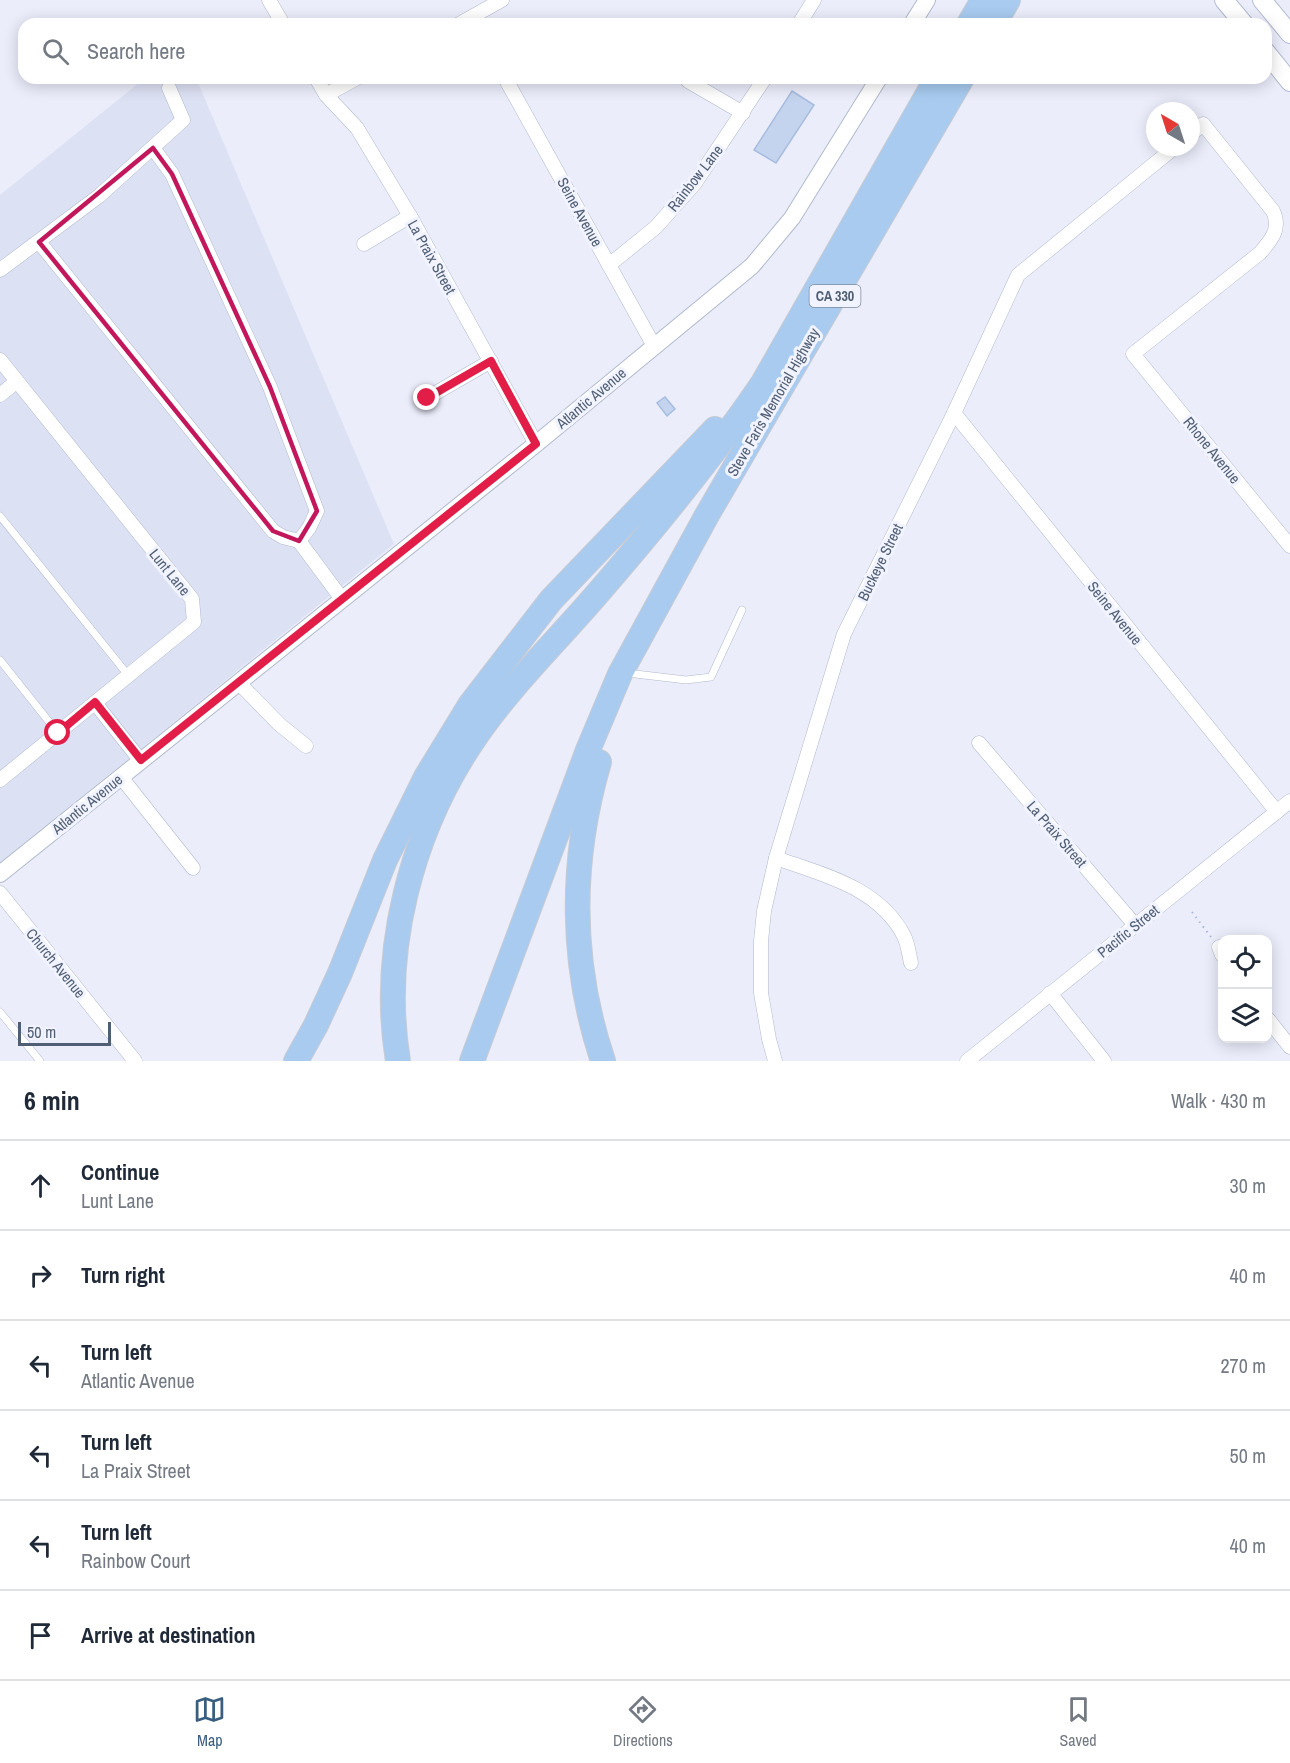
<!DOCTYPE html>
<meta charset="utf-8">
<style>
:root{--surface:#fff;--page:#f6f6f7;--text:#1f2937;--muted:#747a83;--line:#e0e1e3;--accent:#3a5e7f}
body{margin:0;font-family:"Archivo Narrow",sans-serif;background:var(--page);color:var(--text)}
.controls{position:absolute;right:18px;bottom:18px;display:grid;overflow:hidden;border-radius:12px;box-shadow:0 3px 15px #0003}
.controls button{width:54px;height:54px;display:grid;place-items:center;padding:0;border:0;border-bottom:2px solid var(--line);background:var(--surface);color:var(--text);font:30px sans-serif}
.compass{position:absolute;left:1146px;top:102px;width:54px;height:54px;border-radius:50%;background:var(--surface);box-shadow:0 3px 15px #0003;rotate:321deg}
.scale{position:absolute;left:18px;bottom:15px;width:93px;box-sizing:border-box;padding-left:6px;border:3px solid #505e74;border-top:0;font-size:16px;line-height:21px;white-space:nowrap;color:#505e74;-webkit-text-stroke:4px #f1f3fe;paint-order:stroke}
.stop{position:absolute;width:18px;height:18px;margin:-14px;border:4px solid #e11d48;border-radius:50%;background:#fff}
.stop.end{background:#e11d48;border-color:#fff;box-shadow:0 2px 6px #0008}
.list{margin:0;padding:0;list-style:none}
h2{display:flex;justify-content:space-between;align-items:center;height:78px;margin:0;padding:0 24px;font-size:26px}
h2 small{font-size:20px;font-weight:400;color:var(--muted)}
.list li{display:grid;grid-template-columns:39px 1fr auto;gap:18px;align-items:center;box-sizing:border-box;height:90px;padding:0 24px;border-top:2px solid var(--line)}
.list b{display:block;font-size:22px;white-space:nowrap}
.list p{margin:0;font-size:20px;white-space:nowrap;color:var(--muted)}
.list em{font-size:20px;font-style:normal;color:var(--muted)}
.icon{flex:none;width:33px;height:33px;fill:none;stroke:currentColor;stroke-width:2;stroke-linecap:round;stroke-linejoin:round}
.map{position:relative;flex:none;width:1290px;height:1061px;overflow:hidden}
.search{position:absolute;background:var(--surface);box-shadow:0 3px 15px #0003;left:18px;right:18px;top:18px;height:66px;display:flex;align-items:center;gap:15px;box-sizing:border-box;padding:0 21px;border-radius:18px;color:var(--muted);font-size:22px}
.sheet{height:618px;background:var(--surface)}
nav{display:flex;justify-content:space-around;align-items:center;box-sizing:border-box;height:84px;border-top:2px solid var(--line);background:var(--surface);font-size:16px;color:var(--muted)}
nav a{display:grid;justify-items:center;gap:3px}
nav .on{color:var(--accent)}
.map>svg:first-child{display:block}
.residential{fill:#dde1f4}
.building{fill:#c5d4ee;stroke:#a7bcdf;stroke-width:1.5}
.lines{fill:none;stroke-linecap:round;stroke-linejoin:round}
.service-casing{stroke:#b1bacc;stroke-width:8}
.minor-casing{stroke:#b1bacc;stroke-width:15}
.tertiary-casing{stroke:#b1bacc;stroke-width:18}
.secondary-casing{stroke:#b2bbd1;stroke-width:20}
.motorway-casing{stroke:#c7cbd3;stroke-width:26}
.path{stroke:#a8b8d3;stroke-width:2;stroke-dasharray:1.5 4.5;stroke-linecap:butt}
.service{stroke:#fff;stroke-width:7}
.minor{stroke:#fff;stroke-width:14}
.tertiary{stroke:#fff;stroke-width:16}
.secondary{stroke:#fff;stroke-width:18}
.motorway{stroke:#a8cbef;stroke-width:24}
.route{stroke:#e11d48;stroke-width:8}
.marked{fill:none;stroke:#c2185b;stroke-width:4.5;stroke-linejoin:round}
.labels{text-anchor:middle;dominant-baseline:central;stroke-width:6;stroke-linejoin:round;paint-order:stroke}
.shield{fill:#f1f3fe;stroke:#808b9d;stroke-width:1.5}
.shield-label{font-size:14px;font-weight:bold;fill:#505e74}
.street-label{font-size:15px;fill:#505e74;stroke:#f1f3fe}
</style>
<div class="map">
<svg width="1290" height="1061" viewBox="0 0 1290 1061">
<rect width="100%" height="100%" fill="#ebedfb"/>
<path class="residential" d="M145 78H196L394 544 0 863V195Z"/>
<g class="building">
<path d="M792 91 814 105 776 163 754 150Z"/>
<path d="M665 397 675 409 667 416 657 403Z"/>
</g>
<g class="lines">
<g class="service-casing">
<g id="service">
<path d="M0 516 128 675"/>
<path d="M0 660 58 733"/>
<path d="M627 673 686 680 711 677 742 610"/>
<path d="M0 1012 40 1061"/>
</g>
</g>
<g class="minor-casing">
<g id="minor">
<path d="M269 0 283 24"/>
<path d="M459 24 502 0"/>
<path d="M799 24 814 0"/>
<path d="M316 78 326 95 357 128 410 216 536 444"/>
<path d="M505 78 654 346"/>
<path d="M688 81 743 113"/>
<path d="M326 95 357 78"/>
<path d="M1191 134 1203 124 1273 211C1281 229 1272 239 1260 253L1133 354 1290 546"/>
<path d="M39 242 273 531 283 537 299 541 309 528 317 511 270 387 172 174 153 148"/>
<path d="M364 244 410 216"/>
<path d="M609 265 656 227 695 183 765 78"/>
<path d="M0 270 99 196 183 120 169 88"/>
<path d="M0 360 192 599 194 622 0 780"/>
<path d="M0 395 17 381"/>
<path d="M427 398 491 361"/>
<path d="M954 413 1277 812"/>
<path d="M299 541 342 599"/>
<path d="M238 682 279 724 306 746"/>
<path d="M95 703 141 761"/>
<path d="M979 743 1135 925"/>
<path d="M121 777 193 868"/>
<path d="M776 858C823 875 879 887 904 936 908 944 909 954 911 963"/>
<path d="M0 893 135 1061"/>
<path d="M1219 947 1222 955"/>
<path d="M1050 993 1104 1061"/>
<path d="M1268 1019 1290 1047"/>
<path d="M775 1061 769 1039 761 993V941L764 911 776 858 844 634 954 413 1018 275 1175 147"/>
<path d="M967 1061 1290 801"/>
</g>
</g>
<g class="tertiary-casing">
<g id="tertiary">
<path d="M912 24 927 0"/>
<path d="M0 874 536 444 752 266 792 218 879 78"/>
</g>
</g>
<g class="secondary-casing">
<g id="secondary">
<path d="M1224 0 1244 24"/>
<path d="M1262 0 1290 34"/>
<path d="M1266 52 1290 82"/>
</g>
</g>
<g class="motorway-casing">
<g id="motorway">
<path d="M969 24 983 0"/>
<path d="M994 24 1008 0"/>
<path d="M599 762C570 861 570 963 603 1061"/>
<path d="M296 1061 316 1025 340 973 385 860 426 777 470 705 551 600 715 429"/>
<path d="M398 1061C380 952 411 833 472 742 508 688 556 642 598 593 656 526 713 457 763 383L937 78"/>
<path d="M472 1061 588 750 620 674 707 515 962 78"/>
</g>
</g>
<path class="path" d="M1192 912 1211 937"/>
<use href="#service" class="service"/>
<use href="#minor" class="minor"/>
<use href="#tertiary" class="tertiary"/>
<use href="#secondary" class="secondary"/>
<use href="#motorway" class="motorway"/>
</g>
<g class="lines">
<path class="route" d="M58 733 95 702 141 760 536 444 491 361 427 398"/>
</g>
<path class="marked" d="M153 148 172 174 270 387 317 511 299 541 273 531 39 242Z"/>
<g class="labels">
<rect class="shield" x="809.5" y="285" width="51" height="22" rx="4.5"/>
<g class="shield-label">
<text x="835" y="296">CA 330</text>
</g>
<g class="street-label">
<text transform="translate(695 178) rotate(-52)">Rainbow Lane</text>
<text transform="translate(580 212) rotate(61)">Seine Avenue</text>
<text transform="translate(432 257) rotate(61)">La Praix Street</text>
<text transform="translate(591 398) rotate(-40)">Atlantic Avenue</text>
<text transform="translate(773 402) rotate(-60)">Steve Faris Memorial Highway</text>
<text transform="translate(1212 450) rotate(51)">Rhone Avenue</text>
<text transform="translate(880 562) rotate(-64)">Buckeye Street</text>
<text transform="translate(170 572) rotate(51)">Lunt Lane</text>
<text transform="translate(1115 613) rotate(51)">Seine Avenue</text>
<text transform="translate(87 804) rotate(-39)">Atlantic Avenue</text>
<text transform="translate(1057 834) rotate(49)">La Praix Street</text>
<text transform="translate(1128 931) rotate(-39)">Pacific Street</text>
<text transform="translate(56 963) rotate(51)">Church Avenue</text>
</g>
</g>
</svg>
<div class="controls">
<button><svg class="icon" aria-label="locate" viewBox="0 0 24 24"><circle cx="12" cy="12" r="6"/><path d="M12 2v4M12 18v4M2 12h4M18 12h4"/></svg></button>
<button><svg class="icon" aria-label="layers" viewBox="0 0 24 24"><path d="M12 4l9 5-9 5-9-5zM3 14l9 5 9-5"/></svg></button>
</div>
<svg class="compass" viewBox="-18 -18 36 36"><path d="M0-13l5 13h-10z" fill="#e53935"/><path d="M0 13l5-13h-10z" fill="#747a83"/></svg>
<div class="scale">50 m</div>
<div class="stop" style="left:58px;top:733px"></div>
<div class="stop end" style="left:427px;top:398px"></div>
<div class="search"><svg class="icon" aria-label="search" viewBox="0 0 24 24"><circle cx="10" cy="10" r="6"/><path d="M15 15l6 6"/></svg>Search here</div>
</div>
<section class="sheet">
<h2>6 min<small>Walk · 430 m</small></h2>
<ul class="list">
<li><svg class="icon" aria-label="ahead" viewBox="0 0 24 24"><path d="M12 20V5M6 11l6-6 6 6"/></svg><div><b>Continue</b><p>Lunt Lane</p></div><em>30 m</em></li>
<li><svg class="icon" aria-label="right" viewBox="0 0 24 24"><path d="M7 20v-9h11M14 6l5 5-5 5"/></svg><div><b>Turn right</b></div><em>40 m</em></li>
<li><svg class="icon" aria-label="left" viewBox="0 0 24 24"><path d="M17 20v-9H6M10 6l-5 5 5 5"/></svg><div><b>Turn left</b><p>Atlantic Avenue</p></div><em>270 m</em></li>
<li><svg class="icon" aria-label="left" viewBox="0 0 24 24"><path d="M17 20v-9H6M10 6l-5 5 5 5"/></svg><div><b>Turn left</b><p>La Praix Street</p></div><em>50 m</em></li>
<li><svg class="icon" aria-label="left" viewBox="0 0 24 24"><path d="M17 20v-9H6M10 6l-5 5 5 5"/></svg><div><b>Turn left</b><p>Rainbow Court</p></div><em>40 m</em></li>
<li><svg class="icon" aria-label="arrive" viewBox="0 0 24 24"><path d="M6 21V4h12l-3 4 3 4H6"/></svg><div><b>Arrive at destination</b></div></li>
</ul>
</section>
<nav>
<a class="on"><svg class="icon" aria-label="map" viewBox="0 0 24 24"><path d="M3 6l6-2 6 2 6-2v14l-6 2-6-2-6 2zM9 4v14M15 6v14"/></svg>Map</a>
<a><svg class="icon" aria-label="directions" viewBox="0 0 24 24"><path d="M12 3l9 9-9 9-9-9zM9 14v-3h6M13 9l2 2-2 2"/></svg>Directions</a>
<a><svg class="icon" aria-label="saved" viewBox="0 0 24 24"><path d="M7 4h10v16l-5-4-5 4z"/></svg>Saved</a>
</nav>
